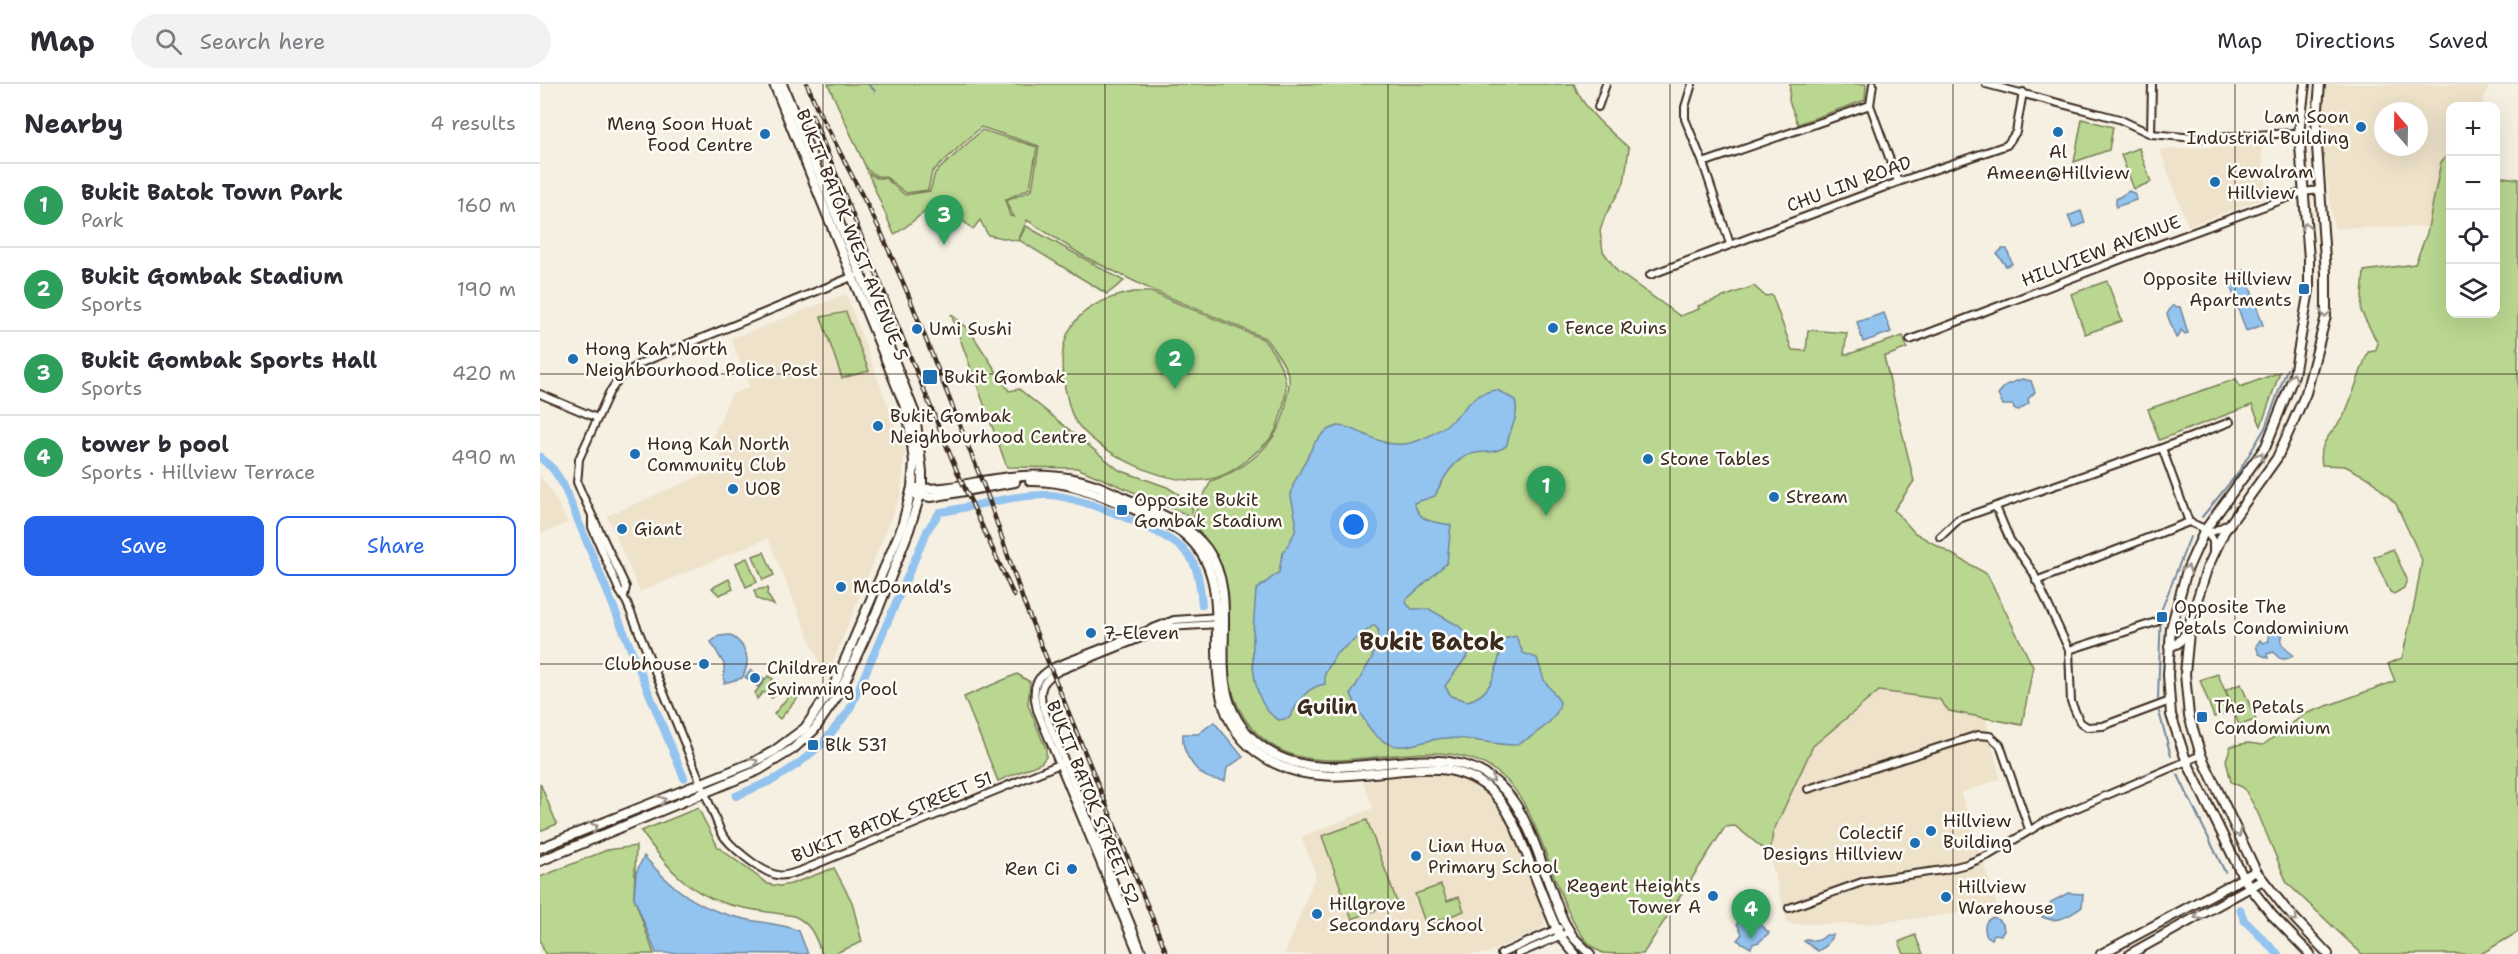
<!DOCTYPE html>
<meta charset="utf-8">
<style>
:root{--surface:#fff;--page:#f2f2f3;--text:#2b2b33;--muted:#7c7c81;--line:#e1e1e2;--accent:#2563eb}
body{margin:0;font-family:"Shantell Sans",sans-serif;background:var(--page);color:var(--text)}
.controls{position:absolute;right:18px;top:18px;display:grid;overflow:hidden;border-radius:12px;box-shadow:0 6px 24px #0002}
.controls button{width:54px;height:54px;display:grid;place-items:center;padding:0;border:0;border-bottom:2px solid var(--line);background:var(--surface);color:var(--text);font:30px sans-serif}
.compass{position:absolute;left:1834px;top:18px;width:54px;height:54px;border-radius:50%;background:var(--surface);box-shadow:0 6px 24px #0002;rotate:340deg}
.you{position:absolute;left:814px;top:441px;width:21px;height:21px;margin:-15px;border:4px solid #fff;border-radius:50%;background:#1a73e8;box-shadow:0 0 0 9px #1a73e833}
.badge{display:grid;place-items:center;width:39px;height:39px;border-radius:50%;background:var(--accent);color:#fff;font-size:20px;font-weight:700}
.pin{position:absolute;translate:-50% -50px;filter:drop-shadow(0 2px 3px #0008)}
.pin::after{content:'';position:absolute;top:32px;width:21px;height:18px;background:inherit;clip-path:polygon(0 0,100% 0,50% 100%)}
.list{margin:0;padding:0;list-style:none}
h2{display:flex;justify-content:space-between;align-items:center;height:78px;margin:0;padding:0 24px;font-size:26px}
h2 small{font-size:20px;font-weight:400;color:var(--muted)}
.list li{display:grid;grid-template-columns:39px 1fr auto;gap:18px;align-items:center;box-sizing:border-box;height:84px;padding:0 24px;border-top:2px solid var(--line)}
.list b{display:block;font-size:22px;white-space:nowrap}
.list p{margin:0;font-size:20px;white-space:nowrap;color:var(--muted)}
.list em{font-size:20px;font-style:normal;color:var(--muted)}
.actions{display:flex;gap:12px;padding:18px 24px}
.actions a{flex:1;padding:14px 0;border:2px solid var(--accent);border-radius:12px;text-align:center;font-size:21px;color:var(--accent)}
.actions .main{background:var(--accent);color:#fff}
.icon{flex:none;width:33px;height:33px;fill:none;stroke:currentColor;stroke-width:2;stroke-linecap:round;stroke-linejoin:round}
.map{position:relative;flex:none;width:1978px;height:870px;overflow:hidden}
header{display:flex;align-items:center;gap:36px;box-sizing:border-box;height:84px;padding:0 30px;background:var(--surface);border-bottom:2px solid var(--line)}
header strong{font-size:28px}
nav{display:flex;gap:33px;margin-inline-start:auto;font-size:21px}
.search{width:420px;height:54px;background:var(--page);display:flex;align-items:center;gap:15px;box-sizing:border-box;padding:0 21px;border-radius:33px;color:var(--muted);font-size:22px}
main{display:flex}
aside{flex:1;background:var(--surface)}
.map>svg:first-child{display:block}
.built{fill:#eee2ca;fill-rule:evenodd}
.green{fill:#b9d790;stroke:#7a8057;stroke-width:1.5}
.water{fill:#93c3ef;stroke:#70869b;stroke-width:1.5}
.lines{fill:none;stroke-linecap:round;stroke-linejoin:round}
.stream{stroke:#70869b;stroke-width:2}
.canal{stroke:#93c3ef;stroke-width:8}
.minor-casing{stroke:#3b2a1e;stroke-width:10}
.tertiary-casing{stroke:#3b2a1e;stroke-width:12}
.minor{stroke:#fdfcf7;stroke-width:6}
.tertiary{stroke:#fdfcf7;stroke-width:8}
.rail-casing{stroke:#3b2a1e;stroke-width:4.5}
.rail{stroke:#fdfcf7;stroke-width:2;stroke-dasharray:7;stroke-linecap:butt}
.oneway{stroke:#9c938a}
.grid{fill:none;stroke:#3b2a1e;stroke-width:1.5;stroke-opacity:0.55}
.poi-dot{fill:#1f6fb2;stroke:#fdfcf7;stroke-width:2}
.labels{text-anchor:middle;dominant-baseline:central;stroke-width:5;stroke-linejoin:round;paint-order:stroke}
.poi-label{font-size:18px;fill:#3b2a1e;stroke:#fdfcf7;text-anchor:start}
.street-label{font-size:18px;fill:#3b2a1e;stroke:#fdfcf7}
.neighbourhood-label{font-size:20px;font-weight:bold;fill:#3b2a1e;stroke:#fdfcf7}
.district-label{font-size:24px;font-weight:bold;fill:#3b2a1e;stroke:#fdfcf7}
</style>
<header>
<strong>Map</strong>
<div class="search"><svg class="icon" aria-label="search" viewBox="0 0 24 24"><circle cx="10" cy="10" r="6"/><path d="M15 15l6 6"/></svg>Search here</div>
<nav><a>Map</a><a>Directions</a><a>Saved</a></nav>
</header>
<main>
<aside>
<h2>Nearby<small>4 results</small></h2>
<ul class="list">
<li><span class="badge" style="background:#2e9e5b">1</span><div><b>Bukit Batok Town Park</b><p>Park</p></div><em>160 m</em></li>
<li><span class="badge" style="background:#2e9e5b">2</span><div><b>Bukit Gombak Stadium</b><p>Sports</p></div><em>190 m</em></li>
<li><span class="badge" style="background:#2e9e5b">3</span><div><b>Bukit Gombak Sports Hall</b><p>Sports</p></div><em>420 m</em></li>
<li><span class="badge" style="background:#2e9e5b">4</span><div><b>tower b pool</b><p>Sports · Hillview Terrace</p></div><em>490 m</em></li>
</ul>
<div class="actions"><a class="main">Save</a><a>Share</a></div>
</aside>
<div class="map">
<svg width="1978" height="870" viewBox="0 0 1978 870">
<rect width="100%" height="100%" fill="#f6f0e3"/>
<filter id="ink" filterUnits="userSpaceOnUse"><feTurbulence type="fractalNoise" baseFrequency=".0167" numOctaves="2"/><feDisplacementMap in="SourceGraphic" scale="12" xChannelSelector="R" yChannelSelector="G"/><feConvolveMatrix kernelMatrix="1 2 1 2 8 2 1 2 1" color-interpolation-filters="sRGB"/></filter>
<g filter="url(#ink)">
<g class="built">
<path d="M1786 0H1950L1941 22H1910V95L1891 143 1794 144 1780 49ZM1843 27H1879V63H1843Z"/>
<path d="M1721 60 1727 113 1648 142 1620 66Z"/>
<path d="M306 210 365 367 361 410 286 595 228 454 100 508 67 432 184 381 173 352 191 311 210 303 191 255Z"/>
<path d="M0 392 11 407 28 439 0 450Z"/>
<path d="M1339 607 1399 615 1409 627 1446 634 1460 695 1421 709 1458 825 1327 840H1248L1229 771 1233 748 1273 662Z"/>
<path d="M886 690H905L924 695 941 704 963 725 1005 830 1004 841 1000 846 945 870H745L776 790 761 753 833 724 823 697Z"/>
</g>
<g class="green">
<path d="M288 0H1034C1044 27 1069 46 1089 64L1084 99 1065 132 1060 147 1063 167 1077 187 1140 232 1159 225 1158 222 1214 202 1225 212 1232 211 1252 266 1266 267 1268 246 1307 249 1304 270H1309L1363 252 1367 264 1344 273 1374 397 1354 426 1375 449 1447 490 1493 583 1482 641 1409 627 1399 615 1339 607 1273 662 1233 748 1230 770 1195 742 1185 743 1103 870C1092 870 1073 870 1063 869 1013 847 1011 727 957 688 884 635 776 717 712 644 659 583 721 504 650 438L671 397C710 383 744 356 747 312 748 307 750 299 749 294 746 280 733 264 725 254L612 206 545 173 487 136 478 157 448 151 440 136 433 145C425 140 420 132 411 128 384 116 374 142 354 150L328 89 337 94H345L365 111 390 107 395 89 442 46 497 63 490 104 465 116 470 132 475 133 472 131 466 117 492 106 499 62 441 43 392 88 388 106 366 109 346 93 337 92 327 86Z"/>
<path d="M1250 0H1326L1325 16 1258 40 1249 17Z"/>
<path d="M1542 35 1573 43 1569 66 1534 78Z"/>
<path d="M1599 64 1611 98 1594 105 1581 71Z"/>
<path d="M1910 70V230H1956V92L1978 95V848L1941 870H1822L1747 799 1717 727 1704 704 1691 698 1686 676 1691 662 1708 659 1723 661 1765 630 1855 597 1848 580 1862 574 1875 517 1882 476 1856 420 1830 395 1805 382 1782 381C1777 354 1797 348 1806 327 1814 308 1820 287 1828 268L1835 267 1838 260 1821 227 1824 187 1875 180 1887 149 1901 78Z"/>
<path d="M486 142 584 197 567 210 479 156Z"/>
<path d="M1567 197 1582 237 1545 250 1531 210Z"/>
<path d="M594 208H611L723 255C750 288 751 304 737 343 733 356 717 367 707 376 696 385 685 392 671 395 630 403 565 373 539 342 530 331 528 317 525 304 513 247 539 218 594 208Z"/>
<path d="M306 228 329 287 302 294 281 233Z"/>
<path d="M411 230 430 247 469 307 479 305 579 386 627 403 640 411 653 425 650 432 537 384 467 383Z"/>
<path d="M1740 288 1721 342 1712 321 1619 356 1608 325 1696 295 1700 303Z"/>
<path d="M1853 465 1867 495 1864 504 1854 510 1850 508 1834 473Z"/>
<path d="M224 468 234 491 223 496 213 472Z"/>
<path d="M207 474 217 498 206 503 196 479Z"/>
<path d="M189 495 193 505 179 511 172 504Z"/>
<path d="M228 504 227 510 234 521 217 515 214 506Z"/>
<path d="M477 590 490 598 488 621 506 665V673L501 679 458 697 424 613Z"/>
<path d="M1678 590 1692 624 1686 606 1701 600 1716 636 1699 641 1693 626 1674 633 1660 596Z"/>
<path d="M228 592 233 595 230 600 239 607 232 614 223 608 217 615 215 609Z"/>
<path d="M253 607 260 611 240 635 234 630Z"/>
<path d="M0 699 17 740 0 747Z"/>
<path d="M158 724 178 763 228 800 240 802 251 800 294 784 312 818 322 858 293 870H282C275 853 272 840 254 832 231 828 206 826 184 819 146 808 123 778 101 747Z"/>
<path d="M827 736 857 818 812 835 782 752Z"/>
<path d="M96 762 94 813 114 870H5L0 857V793L67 766Z"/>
<path d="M901 801 907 817 919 813 924 827 886 841 875 810Z"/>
<path d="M1375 851 1383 870H1364L1359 858Z"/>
</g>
<g class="water">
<path d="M1589 107 1595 110 1596 116 1576 123V115Z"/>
<path d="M1541 127 1545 139 1533 144 1528 132Z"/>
<path d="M1462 165H1467L1472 180 1466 182 1457 170Z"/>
<path d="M1704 186 1723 241 1706 247 1687 192Z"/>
<path d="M1632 222 1640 223 1648 249 1645 250 1641 246 1639 252 1636 254 1627 230Z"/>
<path d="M1344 229 1351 248 1323 258 1317 238Z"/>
<path d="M1482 295 1491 297 1495 308 1488 315 1489 319 1479 326 1474 325 1473 321H1463L1458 310 1466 301Z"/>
<path d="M957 306 975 316C980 336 969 343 967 361 958 370 943 367 931 370 914 374 901 398 895 412L874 419C881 440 893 437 911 441L907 479 867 515 866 519 872 525H889L919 542 930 553V568L905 602 911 612 927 617C956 611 957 579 963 555L976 552 983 569 997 574 1004 596 1020 618C1019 636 990 655 975 661 953 661 932 654 910 654 894 653 879 661 864 662 835 665 820 630 811 610L832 574 839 547 834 541 796 570 785 590V600C764 604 759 618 749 634L739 636C702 617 714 542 716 506L739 488 742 471 755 448 756 437 751 412 753 401 775 358 787 346 798 342C821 343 837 363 864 360 881 358 900 347 913 336 929 321 933 309 957 306Z"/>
<path d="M1738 540 1744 542 1741 559 1753 572C1745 577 1738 576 1734 568L1727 570 1728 574 1719 570 1716 562 1720 556 1723 559 1729 557 1728 550Z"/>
<path d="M190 551C207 561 212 577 202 594L184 599V580L171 558 179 552Z"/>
<path d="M211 586 225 595 218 603 205 593Z"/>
<path d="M674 638 703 673 687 684 685 697C679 696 671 696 665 692 652 684 641 665 643 650H658Z"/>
<path d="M104 772C135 808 161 827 209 836 225 839 244 840 259 847L268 870 116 869 94 813 96 789Z"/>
<path d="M1528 809 1543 810 1542 823C1529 832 1518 840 1502 833L1511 818Z"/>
<path d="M1216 825 1217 837 1229 849 1219 858 1212 860 1211 864 1197 856 1202 850 1197 840 1202 829Z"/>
<path d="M1454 833 1463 840 1464 847 1461 851 1454 850 1452 855 1446 851C1444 842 1444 836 1454 833Z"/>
<path d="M1286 851H1293L1286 862 1278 867 1264 857 1268 855C1276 858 1280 857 1286 851Z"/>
</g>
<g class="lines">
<g class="stream">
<path d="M328 0 335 7"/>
<path d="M1662 433 1698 389 1725 344 1747 285"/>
<path d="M1618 615 1621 527 1650 453"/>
<path d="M1619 628 1631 672"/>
<path d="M1638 691 1685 788"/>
</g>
<g class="canal">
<path d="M0 373 13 385 23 400 144 694"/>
<path d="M196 712 235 695 258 680 281 661 309 627 388 445 400 428C435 423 473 410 509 411 539 412 627 447 647 469 659 483 660 503 662 521"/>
<path d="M1700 825 1704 836 1738 870"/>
</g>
<g class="minor-casing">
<g id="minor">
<path d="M1152 0 1145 23V35L1163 79 1190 160"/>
<path d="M1333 0 1330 21 1358 98"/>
<path d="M1446 0 1579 35 1611 50 1655 54 1776 48"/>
<path d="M1058 23 1066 0"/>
<path d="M1611 50 1612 0"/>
<path d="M1163 79 1330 21"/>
<path d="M1110 191 1358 98 1467 61 1476 48 1483 8"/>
<path d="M1370 256 1613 163 1763 108 1780 106"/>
<path d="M0 310 57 334"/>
<path d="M1622 364 1649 438 1672 448 1688 440"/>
<path d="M1456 423 1470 456 1493 488 1529 566 1531 618 1540 638 1547 643 1563 642 1630 617"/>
<path d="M52 433V443L79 506 87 519 181 748C189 762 221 788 237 791 245 793 252 789 260 787L525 678"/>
<path d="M1665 446 1673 457V470"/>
<path d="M1400 453 1419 435 1622 364 1690 338"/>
<path d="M1496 497 1649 438"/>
<path d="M84 512 86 503 42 410 37 398 38 389 39 375 69 309 80 293 101 279 314 192"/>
<path d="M1529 566 1616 538"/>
<path d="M1268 705 1438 651 1450 652 1460 661 1489 745"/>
<path d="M1249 824 1325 797 1403 786 1427 780 1449 771 1504 738 1661 671"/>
<path d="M598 870 497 626C491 602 495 593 516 582L634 536 679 533"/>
<path d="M603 870 503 624C498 605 502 596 519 587L628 543 679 540"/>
<path d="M961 870 1019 844"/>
<path d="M978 870 1029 848"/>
</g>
</g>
<g class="tertiary-casing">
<g id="tertiary">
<path d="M1765 0 1759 49 1769 175V206L1754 291 1726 362 1665 446 1647 486 1631 544 1628 591 1631 631 1646 676 1704 795 1732 831 1770 870"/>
<path d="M1780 0 1776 48 1786 189V232L1766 309 1737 374 1684 448 1667 485 1650 538 1645 590 1649 632 1661 671 1716 787 1745 824 1788 870"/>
<path d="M490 397C527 396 557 410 591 424 608 432 629 438 644 450 716 508 630 625 734 679 788 707 852 679 909 686 958 696 970 729 987 771 995 793 1004 815 1013 837L1020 852 1035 870"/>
<path d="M377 404C404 407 428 399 455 395 480 391 508 390 533 395 556 399 577 411 598 420 624 431 650 442 667 465 710 525 648 614 727 666 801 715 911 634 971 714 994 744 1007 801 1024 838L1033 853 1050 870"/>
<path d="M375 410 391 413 475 398"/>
<path d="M1629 563 1638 559 1648 547"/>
<path d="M0 764 214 678 234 667 265 644 295 599 362 443 372 403 374 378 368 330 234 0"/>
<path d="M0 777 219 686 253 665 274 646 300 608 339 523 369 446 382 405V388L375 330 320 189 242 0"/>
<path d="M1561 870 1716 787"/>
<path d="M1590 870 1723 796"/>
</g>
</g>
<use href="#minor" class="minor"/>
<use href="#tertiary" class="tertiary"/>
<g class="rail-casing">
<g id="rail">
<path d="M267 0 278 26 340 146 368 210 447 410 484 519 627 870"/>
<path d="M272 31 416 385 474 512"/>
</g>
</g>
<use href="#rail" class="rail"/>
</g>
<defs><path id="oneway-chevron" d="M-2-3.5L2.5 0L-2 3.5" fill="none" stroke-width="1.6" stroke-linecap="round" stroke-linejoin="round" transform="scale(1.5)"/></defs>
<g class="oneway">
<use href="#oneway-chevron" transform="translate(1766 142) rotate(-95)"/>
<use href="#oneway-chevron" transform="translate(1785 230) rotate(97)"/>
<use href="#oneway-chevron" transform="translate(1753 293) rotate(-73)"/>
<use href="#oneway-chevron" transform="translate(1720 372) rotate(-58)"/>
<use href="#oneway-chevron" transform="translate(1647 485) rotate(-68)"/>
<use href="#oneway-chevron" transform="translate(214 678) rotate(-26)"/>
<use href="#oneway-chevron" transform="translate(951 695) rotate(36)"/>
<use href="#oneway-chevron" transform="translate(122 716) rotate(-21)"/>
<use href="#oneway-chevron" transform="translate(54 743) rotate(-22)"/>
<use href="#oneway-chevron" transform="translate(1698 749) rotate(64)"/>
<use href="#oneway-chevron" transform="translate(1658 832) rotate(151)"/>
<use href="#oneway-chevron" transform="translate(1754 834) rotate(48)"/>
</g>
</g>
<path class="grid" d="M283 0V870M565 0V870M848 0V870M1130 0V870M1413 0V870M1695 0V870M0 290H1978M0 580H1978"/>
<g class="poi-dot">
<circle cx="1821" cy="43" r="6"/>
<circle cx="1518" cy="48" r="6"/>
<circle cx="225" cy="50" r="6"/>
<circle cx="1675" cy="98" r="6"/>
<rect x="1758" y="199" width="12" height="12" rx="3"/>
<circle cx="1013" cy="244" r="6"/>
<circle cx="377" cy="245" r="6"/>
<circle cx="33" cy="275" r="6"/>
<rect x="382" y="285" width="16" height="16" rx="3"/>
<circle cx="338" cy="342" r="6"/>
<circle cx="95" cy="370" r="6"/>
<circle cx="1108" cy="375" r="6"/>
<circle cx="193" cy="405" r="6"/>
<circle cx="1234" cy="413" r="6"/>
<rect x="576" y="420" width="12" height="12" rx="3"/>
<circle cx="82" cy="445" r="6"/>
<circle cx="301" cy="503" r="6"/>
<rect x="1616" y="527" width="12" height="12" rx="3"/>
<circle cx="551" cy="549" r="6"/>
<circle cx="164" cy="580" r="6"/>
<circle cx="215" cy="594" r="6"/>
<rect x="1656" y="627" width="12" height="12" rx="3"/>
<rect x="267" y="655" width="12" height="12" rx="3"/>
<circle cx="1391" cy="747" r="6"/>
<circle cx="1375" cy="759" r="6"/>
<circle cx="876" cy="772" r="6"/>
<circle cx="532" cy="785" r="6"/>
<circle cx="1173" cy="812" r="6"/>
<circle cx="1406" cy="813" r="6"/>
<circle cx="777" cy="830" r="6"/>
</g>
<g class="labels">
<g class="poi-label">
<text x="1809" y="33" text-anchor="end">Lam Soon<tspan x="1809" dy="21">Industrial Building</tspan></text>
<text x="213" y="40" text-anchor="end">Meng Soon Huat<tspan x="213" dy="21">Food Centre</tspan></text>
<text x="1518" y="68" text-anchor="middle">Al<tspan x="1518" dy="21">Ameen@Hillview</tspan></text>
<text x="1687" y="88">Kewalram<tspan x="1687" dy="21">Hillview</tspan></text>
<text x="1752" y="195" text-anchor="end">Opposite Hillview<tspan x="1752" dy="21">Apartments</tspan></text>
<text x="1025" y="244">Fence Ruins</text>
<text x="389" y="245">Umi Sushi</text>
<text x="45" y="265">Hong Kah North<tspan x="45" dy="21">Neighbourhood Police Post</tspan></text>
<text x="404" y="293">Bukit Gombak</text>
<text x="350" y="332">Bukit Gombak<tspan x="350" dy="21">Neighbourhood Centre</tspan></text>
<text x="107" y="360">Hong Kah North<tspan x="107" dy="21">Community Club</tspan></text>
<text x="1120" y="375">Stone Tables</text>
<text x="205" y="405">UOB</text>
<text x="1246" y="413">Stream</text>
<text x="594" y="416">Opposite Bukit<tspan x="594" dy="21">Gombak Stadium</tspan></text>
<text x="94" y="445">Giant</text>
<text x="313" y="503">McDonald's</text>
<text x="1634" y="523">Opposite The<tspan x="1634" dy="21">Petals Condominium</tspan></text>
<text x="563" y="549">7-Eleven</text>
<text x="152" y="580" text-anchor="end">Clubhouse</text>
<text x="227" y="584">Children<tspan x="227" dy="21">Swimming Pool</tspan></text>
<text x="1674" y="623">The Petals<tspan x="1674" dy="21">Condominium</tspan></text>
<text x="285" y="661">Blk 531</text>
<text x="1403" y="737">Hillview<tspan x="1403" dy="21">Building</tspan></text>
<text x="1363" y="749" text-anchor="end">Colectif<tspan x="1363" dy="21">Designs Hillview</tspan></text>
<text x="888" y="762">Lian Hua<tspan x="888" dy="21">Primary School</tspan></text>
<text x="520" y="785" text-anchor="end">Ren Ci</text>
<text x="1161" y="802" text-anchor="end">Regent Heights<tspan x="1161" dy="21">Tower A</tspan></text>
<text x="1418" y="803">Hillview<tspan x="1418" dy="21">Warehouse</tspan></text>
<text x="789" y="820">Hillgrove<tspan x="789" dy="21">Secondary School</tspan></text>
</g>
<g class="street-label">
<text transform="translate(1309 100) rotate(-20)">CHU LIN ROAD</text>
<text transform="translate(312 151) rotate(68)">BUKIT BATOK WEST AVENUE 5</text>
<text transform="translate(1561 167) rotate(-21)">HILLVIEW AVENUE</text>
<text transform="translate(553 719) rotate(68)">BUKIT BATOK STREET 52</text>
<text transform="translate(352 733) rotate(-22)">BUKIT BATOK STREET 51</text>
</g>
<g class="neighbourhood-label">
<text x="787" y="623">Guilin</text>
</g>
<g class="district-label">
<text x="892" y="558">Bukit Batok</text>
</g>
</g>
</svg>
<div class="controls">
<button>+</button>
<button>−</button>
<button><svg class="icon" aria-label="locate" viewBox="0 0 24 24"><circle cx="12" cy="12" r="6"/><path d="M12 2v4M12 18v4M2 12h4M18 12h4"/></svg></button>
<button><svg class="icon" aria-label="layers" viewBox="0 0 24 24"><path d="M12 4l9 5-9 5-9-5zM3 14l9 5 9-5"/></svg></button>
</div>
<svg class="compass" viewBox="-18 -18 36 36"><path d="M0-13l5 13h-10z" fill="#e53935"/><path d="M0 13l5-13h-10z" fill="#7c7c81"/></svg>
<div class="you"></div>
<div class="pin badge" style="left:1006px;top:432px;background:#2e9e5b">1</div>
<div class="pin badge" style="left:635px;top:305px;background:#2e9e5b">2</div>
<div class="pin badge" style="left:404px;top:161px;background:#2e9e5b">3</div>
<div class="pin badge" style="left:1211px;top:855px;background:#2e9e5b">4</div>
</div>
</main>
